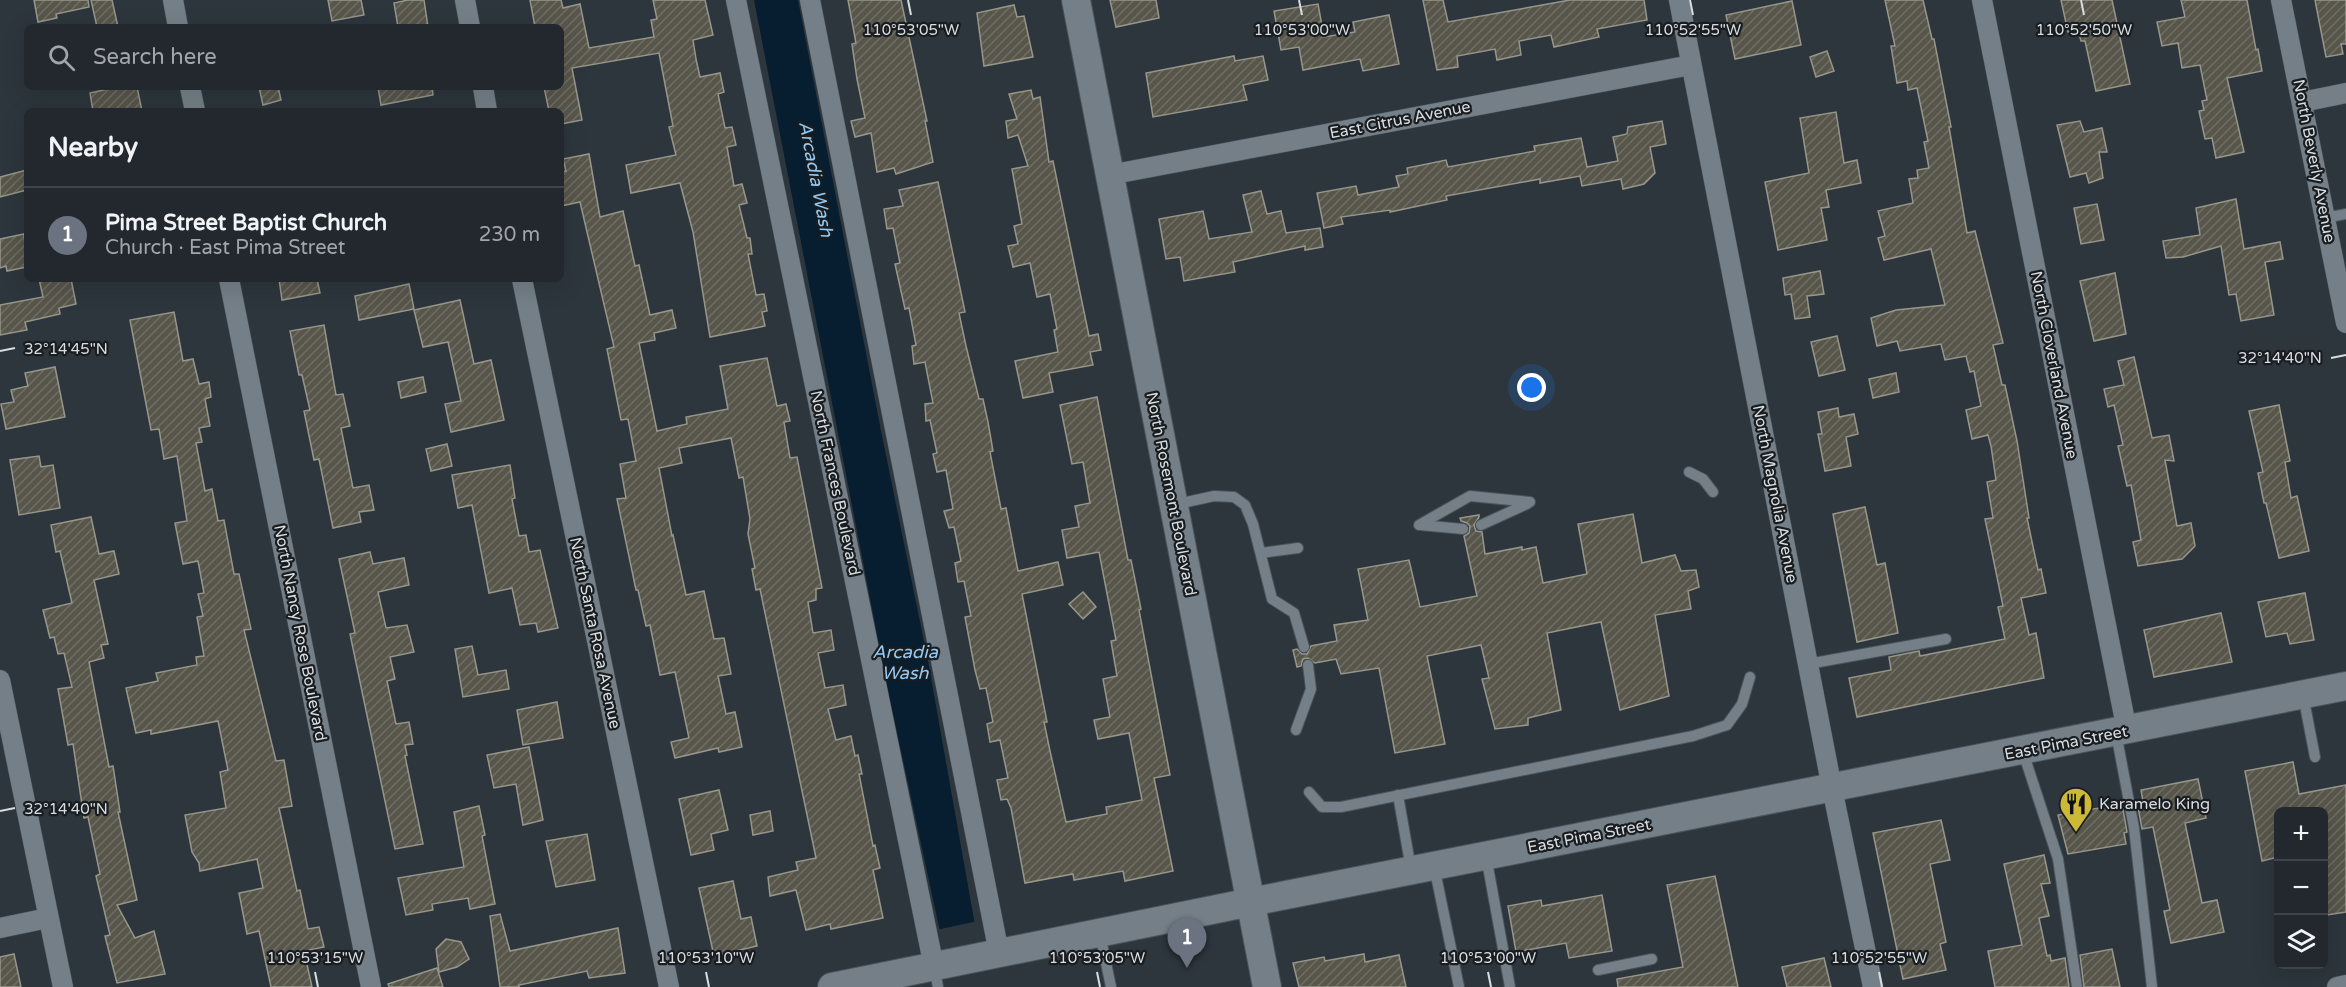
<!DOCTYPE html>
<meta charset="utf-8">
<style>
:root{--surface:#22282e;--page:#2a3036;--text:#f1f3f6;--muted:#a2a6aa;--line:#3f444a;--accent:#ccb938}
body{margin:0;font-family:"Varela Round",sans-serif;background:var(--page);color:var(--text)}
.controls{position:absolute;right:18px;bottom:18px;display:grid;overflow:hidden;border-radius:9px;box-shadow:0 6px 24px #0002}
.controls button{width:54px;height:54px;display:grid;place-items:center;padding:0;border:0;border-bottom:2px solid var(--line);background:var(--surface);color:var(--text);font:30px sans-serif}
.you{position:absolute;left:1532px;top:388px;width:21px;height:21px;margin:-15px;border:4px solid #fff;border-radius:50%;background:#1a73e8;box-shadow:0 0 0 9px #1a73e833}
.badge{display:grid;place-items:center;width:39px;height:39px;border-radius:50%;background:var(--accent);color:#fff;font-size:20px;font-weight:700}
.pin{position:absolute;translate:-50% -50px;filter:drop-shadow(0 2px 3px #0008)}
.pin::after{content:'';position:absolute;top:32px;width:21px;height:18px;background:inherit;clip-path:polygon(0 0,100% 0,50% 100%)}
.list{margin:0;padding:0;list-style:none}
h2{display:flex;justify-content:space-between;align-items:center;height:78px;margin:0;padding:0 24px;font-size:26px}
h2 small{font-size:20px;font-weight:400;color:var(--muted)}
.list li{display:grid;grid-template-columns:39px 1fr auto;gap:18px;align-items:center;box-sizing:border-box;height:96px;padding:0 24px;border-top:2px solid var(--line)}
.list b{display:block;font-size:22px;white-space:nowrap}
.list p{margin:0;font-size:20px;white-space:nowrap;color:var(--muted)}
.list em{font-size:20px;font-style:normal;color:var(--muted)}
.icon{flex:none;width:33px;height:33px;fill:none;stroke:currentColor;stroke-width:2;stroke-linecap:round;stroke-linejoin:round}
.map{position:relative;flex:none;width:2346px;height:987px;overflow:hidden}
.search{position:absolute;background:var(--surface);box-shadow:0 6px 24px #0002;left:24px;top:24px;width:540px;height:66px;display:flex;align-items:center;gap:15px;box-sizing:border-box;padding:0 21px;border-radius:9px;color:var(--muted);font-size:22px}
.panel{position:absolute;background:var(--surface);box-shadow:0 6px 24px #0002;left:24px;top:108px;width:540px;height:174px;border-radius:9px}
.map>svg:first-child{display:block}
.water{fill:#061e2f}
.pier{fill:#2d363d}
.building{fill:url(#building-hatch);stroke:#97968a;stroke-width:1.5}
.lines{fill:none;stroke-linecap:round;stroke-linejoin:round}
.lane-casing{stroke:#4b5359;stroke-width:12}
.street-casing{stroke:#4b5359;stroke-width:21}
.secondary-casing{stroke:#4b5359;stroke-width:30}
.lane{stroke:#747f87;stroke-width:10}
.street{stroke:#747f87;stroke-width:20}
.secondary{stroke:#747f87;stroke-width:28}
.ticks{fill:none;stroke:#d7dde1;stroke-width:2}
.labels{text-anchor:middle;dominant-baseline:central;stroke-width:4.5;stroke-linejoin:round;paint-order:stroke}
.street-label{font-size:16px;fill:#d7dde1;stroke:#191d20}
.poi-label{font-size:16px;fill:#d7dde1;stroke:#191d20;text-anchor:start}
.water-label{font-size:18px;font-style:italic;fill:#92caf5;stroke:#191d20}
.ticks-label{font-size:15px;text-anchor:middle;fill:#d7dde1;stroke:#191d20;stroke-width:4.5;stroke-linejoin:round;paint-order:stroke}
</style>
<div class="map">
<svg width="2346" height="987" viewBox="0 0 2346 987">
<defs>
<pattern id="building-hatch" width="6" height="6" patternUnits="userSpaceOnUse" patternTransform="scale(1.5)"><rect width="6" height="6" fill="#58564b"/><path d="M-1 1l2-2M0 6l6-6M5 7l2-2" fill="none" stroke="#6f6e65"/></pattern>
</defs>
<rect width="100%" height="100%" fill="#2d363d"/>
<path class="water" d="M754 0H798L881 431 928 661 986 987H952L888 691Z"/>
<path class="pier" d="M978 921 989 987H949L936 930Z"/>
<g class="building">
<path d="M34 0H88L89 7 56 14 57 18 38 22Z"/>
<path d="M91 0H112L118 27H97Z"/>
<path d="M328 0H361L364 15 332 21Z"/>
<path d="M408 0H424L428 27H398L394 3Z"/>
<path d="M530 0H561L563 8 580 4 589 48 654 37 651 20 657 19 653 0H705L713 35 693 40 696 59 700 77 720 73 724 92 718 94 725 128 732 127 736 145 727 147 734 186 742 184 747 203 739 205 747 238H750L752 254H748L756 295 764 294 767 311 762 312 765 326 710 337 693 232 680 183 631 193 626 165 676 155 669 127 673 126 659 53 572 68 582 120 561 124V111H549L544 87H561V27H535Z"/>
<path d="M848 0H901L927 121H925L933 162 896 174 894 168 877 172 871 133 855 137 851 121 865 118 857 79 852 44 856 43Z"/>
<path d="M1110 0H1156L1159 18 1116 27Z"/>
<path d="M1423 0H1443L1448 22 1570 0H1644L1647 20 1597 29 1599 37 1554 47 1551 35 1519 41 1521 55 1497 60 1495 49 1457 56 1458 67 1437 70Z"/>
<path d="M1885 0H1923L1932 39H1934L1951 127H1949L1967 233 1975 231 2003 343 1993 345 2002 385H2005L2017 441 2029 518H2027L2038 570 2041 569 2046 593 2021 598 2029 635 2036 633 2044 678 1857 717 1849 678 1891 670 1889 657 1919 651 1920 656 2005 639 1998 607 2003 606 1985 519 1993 518 1987 482 1996 480 1991 446 1988 435 1972 439 1966 410 1981 406 1974 371 1970 372 1966 356 1945 360 1941 344 1900 351 1897 341 1877 346 1871 318 1896 310 1945 305 1931 249 1884 260 1878 238 1885 236 1878 211 1913 203 1909 179 1918 178 1917 170 1929 168 1924 142 1928 141 1917 88 1908 90 1907 81 1897 83 1891 46H1895Z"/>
<path d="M2061 0H2112L2130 84 2096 91 2085 41H2081L2078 30 2068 32Z"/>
<path d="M2181 0H2247L2256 50 2258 49 2262 71 2227 78 2244 152 2216 158 2212 138 2205 139 2199 111 2204 110 2202 101 2207 100 2200 65 2182 68 2178 43 2162 46 2157 22 2185 17Z"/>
<path d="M2315 0H2346V44H2341L2343 54 2326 57Z"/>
<path d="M1792 1 1801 45 1735 59 1726 15Z"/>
<path d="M1318 4 1324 37 1355 32 1353 22 1389 15 1399 64 1363 71 1360 59 1303 70 1299 47 1281 50 1274 11Z"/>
<path d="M1014 5 1017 17 1024 16 1033 57 984 66 977 13Z"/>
<path d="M1827 51 1834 71 1816 77 1810 57Z"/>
<path d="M1234 56 1235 61 1263 56 1268 80 1243 85 1247 100 1153 117 1146 73Z"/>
<path d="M117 87H137L142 111H93L90 93Z"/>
<path d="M259 87H278L281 100 263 105Z"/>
<path d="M378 87H432L433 95 381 105Z"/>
<path d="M1031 90 1033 99 1040 97 1049 162 1053 161 1089 336 1098 334 1101 350 1090 352 1093 365 1049 373 1053 392 1023 398 1015 361 1058 352 1054 330 1057 329 1050 294 1037 297 1030 263 1013 267 1008 246 1018 244 1014 226 1022 224 1012 169 1028 166 1018 135 1008 138 1006 121 1017 119 1009 94Z"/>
<path d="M1836 112 1844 163 1857 160 1861 183 1826 190 1829 207 1821 208 1827 240 1778 250 1765 182 1809 173 1800 118Z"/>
<path d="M1662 121 1666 144 1650 147 1655 173 1644 184 1623 189 1621 179 1582 186 1580 176 1540 183V179L1446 196 1447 200 1390 212V210L1341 217 1343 224 1324 228 1317 193 1356 186 1358 195 1399 187 1396 176 1408 174 1407 168 1446 160 1448 167 1535 151 1534 146 1581 138 1587 167 1618 161 1613 137 1627 134 1628 127Z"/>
<path d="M2080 121 2084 132 2102 128 2107 152H2099L2103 178 2089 183 2086 173 2070 177 2057 125Z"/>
<path d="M589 154 600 217 623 211 635 266 639 265 650 315 672 310 676 328 654 333 655 340 639 343 657 431 687 424 686 417 728 409 720 366 767 358 777 406 786 404 790 421 784 422 790 458 797 457 822 588 816 589V600L808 602 813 633 831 630 834 650 818 653 825 688 843 685 846 705 828 709 836 740 851 736 855 756 858 755 862 774H859L873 846 875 845 880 868 873 870 883 918 831 929 830 924 806 930 796 890 770 896 768 877 798 870 796 862 816 858 760 589 756 590 752 569 755 568 748 534 750 519 743 477 739 478 731 438 679 448 682 463 659 468 672 536 673 535 686 595 704 591 714 639 724 638 731 674 718 676 726 714 735 712 742 747 719 752 718 748 675 758 671 742 689 738 675 672 660 675 650 625 646 626 638 590H636L617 499 626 498 620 464 636 461 628 419 621 420 607 349 614 347 580 202 561 206V172L566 171 563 159Z"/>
<path d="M27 170V190L0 197V177Z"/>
<path d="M938 182 965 312 959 313 966 346 979 399H983L988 422 993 451 990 452 1001 509 1006 508 1018 571 1058 562 1063 585 1022 594 1047 722H1044L1050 751 1066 822 1107 814 1106 807 1142 800 1129 733 1098 739 1094 720 1110 717 1103 679 1117 676 1111 641 1116 640 1099 552 1067 558 1062 530 1079 527 1075 506 1090 503 1083 462 1072 464 1060 405 1097 397 1128 560H1131L1141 609 1139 610 1170 775 1154 778 1173 871 1125 881 1123 871 1074 880 1073 874 1025 883 1011 808 1007 799 1001 800 997 780 1008 778 1000 740 990 742 987 724 993 722 986 688 980 689 975 670 965 617 971 616 964 581 958 582 955 563 961 561 954 527 949 528 944 511 953 509 946 470 937 472 933 454 937 453 930 420 926 421 925 404 933 403 925 362 914 364 912 346 916 345 909 308 905 309 895 264 900 263 893 228 887 229 884 209 903 206 899 190Z"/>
<path d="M1261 191 1267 214 1281 211 1286 233 1320 228 1323 247 1305 250V246L1233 262 1235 272 1184 281 1180 257 1166 259 1159 219 1203 211 1209 239 1252 232 1243 195Z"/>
<path d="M2236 199 2244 249 2280 242 2283 259 2265 262 2274 315 2241 321 2236 294 2229 295 2221 246 2183 257 2166 258 2163 241 2200 235 2196 208Z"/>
<path d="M2097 204 2104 240 2081 244 2074 208Z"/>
<path d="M24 234 27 267 7 271 6 266 0 268V239Z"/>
<path d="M1820 271 1824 294 1807 296 1810 317 1795 319 1791 294 1785 295 1783 278Z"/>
<path d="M2115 273 2126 334 2094 341 2080 281Z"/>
<path d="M39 279H71L76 304 59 308 60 314 25 322 27 330 0 335V305L43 297Z"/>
<path d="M279 279H317L320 293 282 300Z"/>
<path d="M409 284 414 309 359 320 355 296Z"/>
<path d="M460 300 474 364 491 360 504 420 451 432 445 404 461 401 448 342 423 347 414 310Z"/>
<path d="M174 312 183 361 193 359 199 384 209 382 211 397 205 399 210 426 199 428 202 442 196 443 205 491 212 489 218 521 224 520 234 574H239L251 629 244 630 276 761 284 760 292 806 279 808 297 891 300 890 308 929 319 927 324 947 304 951 312 987H271L259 931 247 934 239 893 263 888 257 859 200 871 199 863 192 852 185 815 226 808 220 772 228 770 218 721 151 734V730L136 733 126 688 158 681 156 673 197 665 196 657 204 656 197 617 203 616 198 594 204 593 198 561 183 564 175 523 187 521 177 456 164 459 159 429 151 430 130 320Z"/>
<path d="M324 325 336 395 343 394 350 426 341 428 353 488 369 485 374 510 359 512 361 522 333 528 319 459 314 460 304 411 310 410 302 375H299L290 331Z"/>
<path d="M1837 336 1845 370 1819 376 1811 342Z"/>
<path d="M2134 357 2152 438 2169 435 2174 461 2165 460 2177 526 2191 523 2195 546 2182 559 2138 566 2133 542 2141 540 2131 485 2127 486 2118 446 2123 445 2114 405 2108 407 2104 389 2124 385 2118 361Z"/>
<path d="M55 367 65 417 6 429 1 404 14 402 11 390 28 386 25 373Z"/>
<path d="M1896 373 1899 392 1873 398 1869 379Z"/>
<path d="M423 377 426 392 401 398 398 382Z"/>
<path d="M2279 405 2290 461 2285 462 2291 498 2297 496 2309 551 2279 558 2266 503H2264L2258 473 2263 472 2249 411Z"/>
<path d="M1838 408 1839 417 1854 414 1858 434 1846 437 1851 466 1825 471 1818 434H1822L1818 412Z"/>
<path d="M447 444 452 466 431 471 426 449Z"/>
<path d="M39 456 41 467 53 465 60 508 19 515 10 460Z"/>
<path d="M510 465 515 498 512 499 519 536 526 535 529 552 540 550 558 628 538 632 536 623 520 625 512 588 489 593 472 505 458 508 452 475Z"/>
<path d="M1865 507 1877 565 1885 563 1898 633 1857 642 1833 514Z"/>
<path d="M1633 514 1642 563 1675 555 1681 571 1696 570 1699 587 1688 591 1691 609 1655 615 1669 696 1620 710 1601 622 1547 633 1561 710 1528 718V725L1495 729 1482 679 1489 678 1481 645 1427 656 1445 744 1395 753 1379 668 1341 674 1336 659 1315 663 1308 658 1303 659 1301 666 1297 667 1293 650 1297 649 1302 654H1307L1311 646 1337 641 1334 625 1368 620 1358 569 1409 560 1420 607 1477 596 1464 536 1469 533 1470 526 1467 523 1461 521 1460 518 1479 515V517L1474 525 1476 531 1482 532 1485 554 1522 547V550L1536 547 1543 583 1587 574 1578 524Z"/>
<path d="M91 517 99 554 114 551 119 574 94 580 108 644 101 645 104 658 89 662 109 767 113 766 120 812H118L137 900 117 905 135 938 154 931 165 974 117 983 105 936 110 935 96 876 100 874 88 817 84 818 73 744 68 745 58 689 72 687 64 653 58 654 54 637 50 638 43 610 72 603 60 551 56 552 51 525Z"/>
<path d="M370 552 373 564 404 558 409 585 378 592 386 628 407 625 414 652 390 657 395 679 387 681 396 724 409 722 413 744 405 745 407 755 405 756 423 844 395 849 350 634 355 633 339 559Z"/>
<path d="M1083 592 1096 607 1083 619 1069 604Z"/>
<path d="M2305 593 2314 640 2290 644 2287 633 2266 637 2258 602Z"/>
<path d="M2221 613 2232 662 2154 677 2144 630Z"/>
<path d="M472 646 478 675 506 670 509 689 463 697 455 649Z"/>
<path d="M557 702 563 738 523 745 517 710Z"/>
<path d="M529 747 543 820 523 825 516 784 494 788 487 755Z"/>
<path d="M2293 762 2299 794 2346 785V912L2327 915 2324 898V812H2278V857L2262 861 2245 771Z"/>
<path d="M2198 779 2206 818 2185 823 2202 903 2217 900 2224 932 2171 943 2164 911 2170 910 2153 827 2142 829 2137 802 2143 801 2141 790Z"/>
<path d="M719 790 728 830 711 834 714 850 691 855 679 799Z"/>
<path d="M2122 804 2127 832 2124 833 2126 844 2068 854 2058 815Z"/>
<path d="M479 806 485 835 482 836 495 904 470 909 468 898 432 904 433 910 406 915 398 878 464 867 454 812Z"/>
<path d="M770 811 773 831 753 835 750 815Z"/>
<path d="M1941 820 1950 860 1930 864 1946 942 1940 944 1946 970 1903 979 1873 833Z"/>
<path d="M587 834 595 880 556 887 546 841Z"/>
<path d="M2044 855 2050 883 2041 884 2049 916 2039 918 2047 956 2050 955 2051 961 2065 958 2069 987H1995L1988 951 2022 945 2004 864Z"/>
<path d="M1715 876 1738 987H1618L1617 979 1683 967 1667 885Z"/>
<path d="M733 881 741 919 751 917 757 946 714 956 699 888Z"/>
<path d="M1602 895 1612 951 1569 958 1566 943 1516 952 1508 906 1541 900 1542 906Z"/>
<path d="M500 914 510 951 618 928 625 973 589 978 587 971 519 985V987H500L490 916Z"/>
<path d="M446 939 461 942 469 959 457 967 439 972 436 949Z"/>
<path d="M2112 949 2120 987H2084L2080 955Z"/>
<path d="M14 954 21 987H0V957Z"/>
<path d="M1364 954 1365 962 1399 955 1406 987H1299L1293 963 1324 957 1325 961Z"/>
<path d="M1824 958 1831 987H1787L1782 967Z"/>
<path d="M437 968 443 987H389L388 984Z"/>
</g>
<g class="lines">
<g class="lane-casing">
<g id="lane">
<path d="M2325 218 2346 214"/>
<path d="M1689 472 1703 479 1713 492"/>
<path d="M1173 505 1214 496 1234 497 1245 505 1253 524 1272 599 1294 613 1304 647"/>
<path d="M1419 525 1470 496 1530 502"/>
<path d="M1420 525 1463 529"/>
<path d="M1481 525 1527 504"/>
<path d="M1261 553 1298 548"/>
<path d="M1808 664 1946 639"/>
<path d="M2303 695 2315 757"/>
<path d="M1296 730 1311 689 1308 665"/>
<path d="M2116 733 2134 828 2152 987"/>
<path d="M2023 752 2058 859 2077 987"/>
<path d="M1309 792 1322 807H1341L1693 736 1727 725 1742 704 1750 677"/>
<path d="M1398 795 1411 869"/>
<path d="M1486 856 1510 987"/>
<path d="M1434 866 1459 987"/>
<path d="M1100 934 1111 987"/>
<path d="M934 967 938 987"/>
<path d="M1598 970 1652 959"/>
</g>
</g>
<g class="street-casing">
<g id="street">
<path d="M173 0 178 27"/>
<path d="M465 0 470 27"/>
<path d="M736 0 934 967"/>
<path d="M810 0 999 953"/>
<path d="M1679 0 1832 788 1873 987"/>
<path d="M1982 0 2127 731"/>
<path d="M2281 0 2346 323"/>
<path d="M190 87 195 111"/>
<path d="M483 87 487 111"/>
<path d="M2302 102 2346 93"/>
<path d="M1109 175 1691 65"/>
<path d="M229 279 371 987"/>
<path d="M522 279 669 987"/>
<path d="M0 680 63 987"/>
<path d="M0 928 48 918"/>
<path d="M2337 987 2346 985"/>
</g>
</g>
<g class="secondary-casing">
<g id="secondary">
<path d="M1076 0 1267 987"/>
<path d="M832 987 1286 895 2346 686"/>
</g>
</g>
<use href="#lane" class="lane"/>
<use href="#street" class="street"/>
<use href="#secondary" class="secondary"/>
</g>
<path class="ticks" d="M908 0 911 15M1299 0 1302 15M1690 0 1693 15M2081 0 2084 15M0 351 15 348M2331 358 2346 355M0 811 15 808M315 972 318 987M706 972 709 987M1097 972 1100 987M1488 972 1491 987M1879 972 1882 987"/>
<defs>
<g id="restaurant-pin" transform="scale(1.725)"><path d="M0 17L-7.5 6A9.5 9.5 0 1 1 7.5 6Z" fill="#ccb938" stroke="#191d20"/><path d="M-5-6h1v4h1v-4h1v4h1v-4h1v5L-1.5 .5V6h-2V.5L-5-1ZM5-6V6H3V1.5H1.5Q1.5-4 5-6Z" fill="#111"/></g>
</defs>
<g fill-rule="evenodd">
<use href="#restaurant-pin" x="2076" y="804"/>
</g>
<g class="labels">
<g class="street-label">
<text transform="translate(1400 120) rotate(-11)">East Citrus Avenue</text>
<text transform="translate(2314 161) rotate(79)">North Beverly Avenue</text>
<text transform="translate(2054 365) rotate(79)">North Cloverland Avenue</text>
<text transform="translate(835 483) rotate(78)">North Frances Boulevard</text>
<text transform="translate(1171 494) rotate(79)">North Rosemont Boulevard</text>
<text transform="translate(1775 494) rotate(79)">North Magnolia Avenue</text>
<text transform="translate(300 633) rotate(79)">North Nancy Rose Boulevard</text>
<text transform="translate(595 633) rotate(78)">North Santa Rosa Avenue</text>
<text transform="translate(2066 743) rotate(-11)">East Pima Street</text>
<text transform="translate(1589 836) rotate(-11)">East Pima Street</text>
</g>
<g class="poi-label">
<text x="2099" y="804">Karamelo King</text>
</g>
<g class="water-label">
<text transform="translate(816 179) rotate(79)">Arcadia Wash</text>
<text x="905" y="652">Arcadia<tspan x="905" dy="21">Wash</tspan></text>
</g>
</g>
<g class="ticks-label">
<text x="911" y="35">110°53'05"W</text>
<text x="1302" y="35">110°53'00"W</text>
<text x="1693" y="35">110°52'55"W</text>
<text x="2084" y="35">110°52'50"W</text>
<text x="66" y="354">32°14'45"N</text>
<text x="2280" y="363">32°14'40"N</text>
<text x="66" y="814">32°14'40"N</text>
<text x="315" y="963">110°53'15"W</text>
<text x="706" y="963">110°53'10"W</text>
<text x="1097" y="963">110°53'05"W</text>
<text x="1488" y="963">110°53'00"W</text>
<text x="1879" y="963">110°52'55"W</text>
</g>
</svg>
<div class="controls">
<button>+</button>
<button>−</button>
<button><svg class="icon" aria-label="layers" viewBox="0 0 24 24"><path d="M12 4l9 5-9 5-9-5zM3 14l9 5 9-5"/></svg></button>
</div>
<div class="you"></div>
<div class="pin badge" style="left:1187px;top:968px;background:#6b7280">1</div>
<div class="search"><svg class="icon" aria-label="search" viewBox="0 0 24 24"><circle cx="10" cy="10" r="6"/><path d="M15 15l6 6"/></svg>Search here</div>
<section class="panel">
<h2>Nearby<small></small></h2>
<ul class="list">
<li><span class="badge" style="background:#6b7280">1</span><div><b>Pima Street Baptist Church</b><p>Church · East Pima Street</p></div><em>230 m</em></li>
</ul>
</section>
</div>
